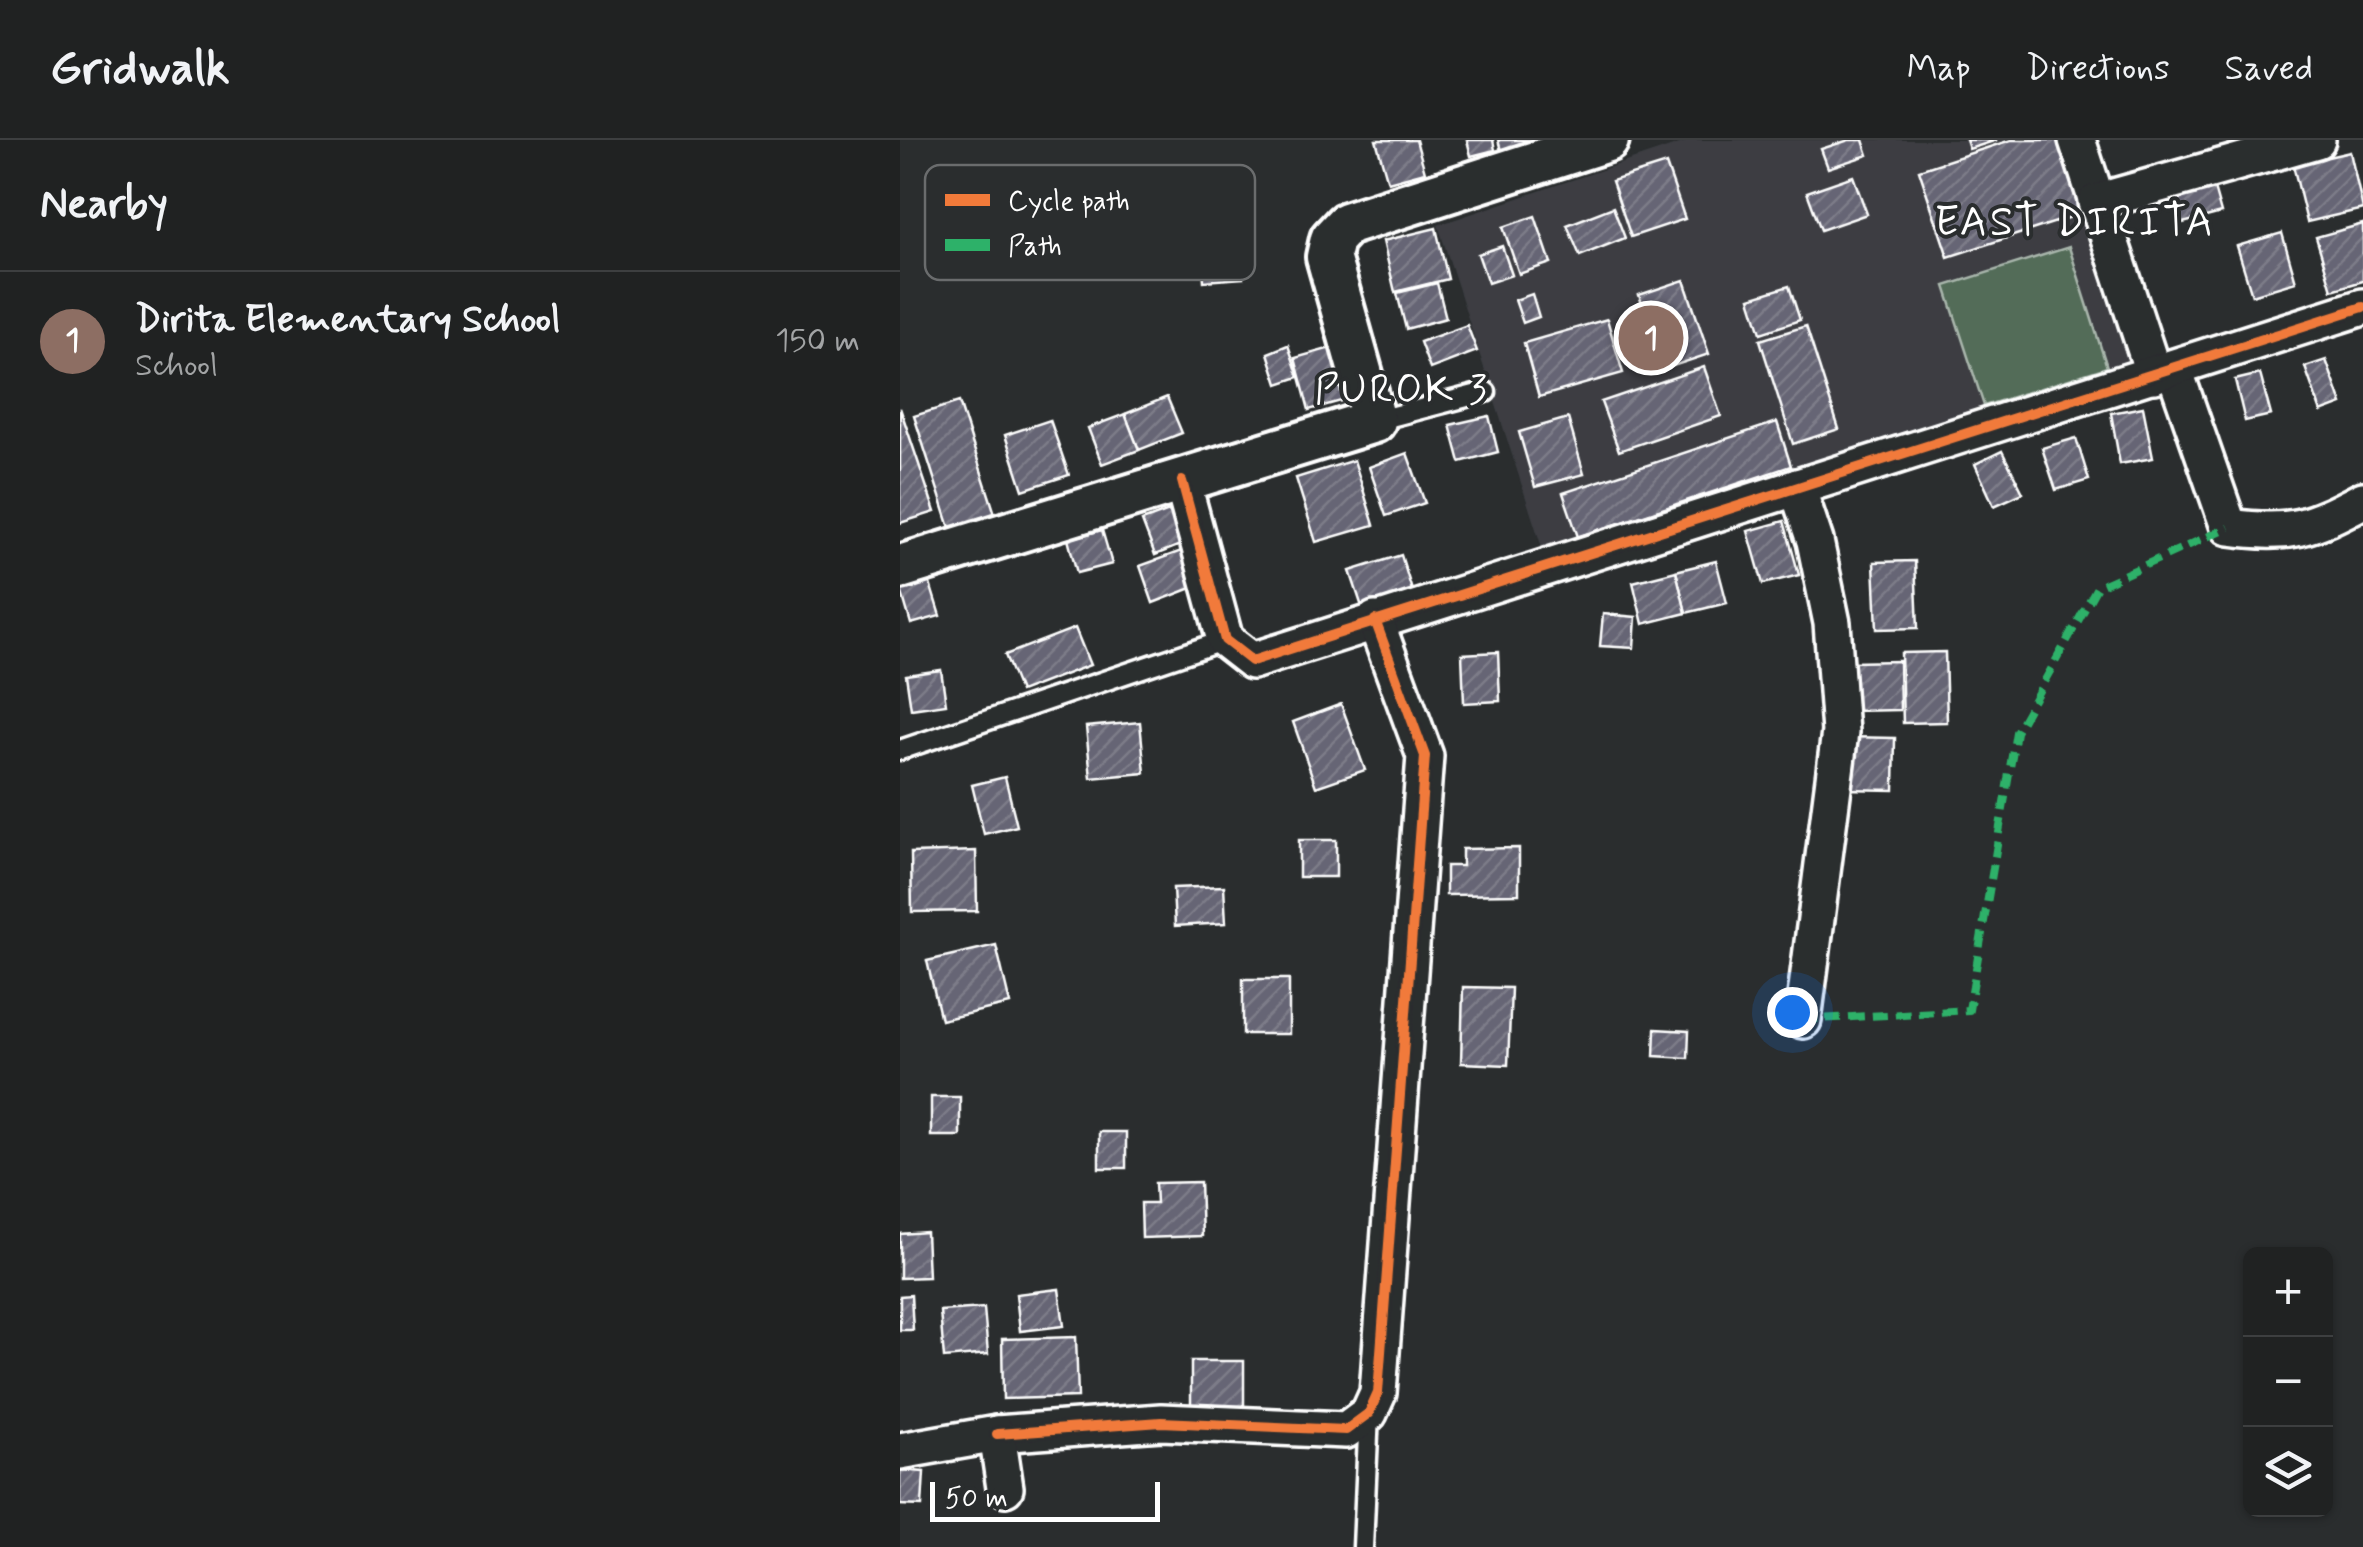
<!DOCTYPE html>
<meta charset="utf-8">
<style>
:root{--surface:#202222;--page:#282a2a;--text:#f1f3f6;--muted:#a2a4a5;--line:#3d3f40;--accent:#8bbbb9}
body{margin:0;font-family:Mynerve,sans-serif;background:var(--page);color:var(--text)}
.controls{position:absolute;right:30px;bottom:30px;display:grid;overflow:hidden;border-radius:15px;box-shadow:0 2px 8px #0004}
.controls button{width:90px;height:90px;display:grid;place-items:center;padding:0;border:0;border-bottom:2px solid var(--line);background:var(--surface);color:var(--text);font:50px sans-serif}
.scale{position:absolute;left:30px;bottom:25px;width:230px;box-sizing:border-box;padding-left:10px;border:5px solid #fff;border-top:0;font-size:28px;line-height:35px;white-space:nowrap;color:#fff;-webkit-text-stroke:8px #2a2d2e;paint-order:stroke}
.you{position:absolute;left:892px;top:872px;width:35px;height:35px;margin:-25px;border:8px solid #fff;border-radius:50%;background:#1a73e8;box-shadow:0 0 0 15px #1a73e833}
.badge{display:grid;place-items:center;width:65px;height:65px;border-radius:50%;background:var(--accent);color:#fff;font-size:32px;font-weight:700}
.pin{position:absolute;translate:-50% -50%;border:5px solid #fff;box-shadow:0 2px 10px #0006}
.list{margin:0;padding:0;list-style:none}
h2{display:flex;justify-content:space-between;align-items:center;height:130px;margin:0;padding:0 40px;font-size:42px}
h2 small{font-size:32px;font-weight:400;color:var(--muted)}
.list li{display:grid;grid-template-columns:65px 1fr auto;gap:30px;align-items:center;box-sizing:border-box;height:140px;padding:0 40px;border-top:2px solid var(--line)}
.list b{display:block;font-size:38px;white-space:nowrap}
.list p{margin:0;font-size:32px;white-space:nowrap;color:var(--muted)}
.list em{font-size:32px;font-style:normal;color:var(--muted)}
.icon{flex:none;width:55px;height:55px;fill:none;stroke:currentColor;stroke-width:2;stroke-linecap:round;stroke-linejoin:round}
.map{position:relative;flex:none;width:1463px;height:1407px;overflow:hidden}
header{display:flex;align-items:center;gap:60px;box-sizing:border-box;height:140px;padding:0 50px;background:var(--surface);border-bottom:2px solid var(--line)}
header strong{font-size:48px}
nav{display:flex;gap:55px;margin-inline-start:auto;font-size:35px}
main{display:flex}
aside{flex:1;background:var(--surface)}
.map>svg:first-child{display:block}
.built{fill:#3c3e43}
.garden{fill:#536c59;stroke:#a9b6ac;stroke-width:2.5}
.building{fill:url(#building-hatch);stroke:#fff;stroke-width:2.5}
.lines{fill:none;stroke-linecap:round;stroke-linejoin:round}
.service-casing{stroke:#fff;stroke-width:25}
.minor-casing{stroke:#fff;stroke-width:42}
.tertiary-casing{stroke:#fff;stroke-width:50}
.service{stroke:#2a2d2e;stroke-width:18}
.minor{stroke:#2a2d2e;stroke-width:35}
.tertiary{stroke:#2a2d2e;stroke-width:42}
.quiet{stroke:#2db169;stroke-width:8;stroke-dasharray:15 8;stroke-linecap:butt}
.cycleway-casing{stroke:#2a2d2e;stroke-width:16}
.cycleway{stroke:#f17a3a;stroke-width:10}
.labels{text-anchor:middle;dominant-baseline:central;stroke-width:8;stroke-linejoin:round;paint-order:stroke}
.neighbourhood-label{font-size:40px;letter-spacing:2.5px;fill:#fff;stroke:#2a2d2e}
.quarter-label{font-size:42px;letter-spacing:2.5px;fill:#fff;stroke:#2a2d2e}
.key{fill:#2a2d2e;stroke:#6a6c6d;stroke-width:2.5}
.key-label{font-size:28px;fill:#fff}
</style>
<header>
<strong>Gridwalk</strong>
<nav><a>Map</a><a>Directions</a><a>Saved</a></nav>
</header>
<main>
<aside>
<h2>Nearby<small></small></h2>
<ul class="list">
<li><span class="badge" style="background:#8d6e63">1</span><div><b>Dirita Elementary School</b><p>School</p></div><em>150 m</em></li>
</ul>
</aside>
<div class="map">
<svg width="1463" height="1407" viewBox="0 0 1463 1407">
<defs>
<pattern id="building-hatch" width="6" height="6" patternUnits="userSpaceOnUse" patternTransform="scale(2.5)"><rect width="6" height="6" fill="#666574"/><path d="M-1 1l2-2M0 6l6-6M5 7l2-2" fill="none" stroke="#7d7c89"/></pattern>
</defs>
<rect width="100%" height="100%" fill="#2a2d2e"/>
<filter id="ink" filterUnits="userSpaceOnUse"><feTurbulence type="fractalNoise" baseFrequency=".01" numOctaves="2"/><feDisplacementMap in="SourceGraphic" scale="20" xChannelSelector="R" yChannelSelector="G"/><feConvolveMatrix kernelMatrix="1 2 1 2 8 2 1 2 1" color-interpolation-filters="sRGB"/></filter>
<g filter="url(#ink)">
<path class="built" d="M791 0H1164L1237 223 644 414 538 85Z"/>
<path class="garden" d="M1169 107 1207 227 1084 266 1045 146Z"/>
<g class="building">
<path d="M476 0H516L525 32 488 42Z"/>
<path d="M567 0H593L595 10 571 16Z"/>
<path d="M598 0H649L602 14Z"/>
<path d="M949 0H963L968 15 928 28 921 9Z"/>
<path d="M1066 0H1097L1069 9Z"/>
<path d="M1111 0H1157L1181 74 1048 117 1019 30Z"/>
<path d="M1450 12 1463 69 1407 82 1393 25Z"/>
<path d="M766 24 785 79 731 97 712 41Z"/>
<path d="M953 36 967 74 921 90 907 52Z"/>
<path d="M1312 41 1321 73 1279 84 1271 52Z"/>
<path d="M713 67 725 98 680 116 667 85Z"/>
<path d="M635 76 651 123 619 134 603 87Z"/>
<path d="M1463 84V141L1432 150 1416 97Z"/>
<path d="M536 88 548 139 495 152 483 101Z"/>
<path d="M1382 93 1396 142 1352 155 1337 106Z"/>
<path d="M341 105 343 138 304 141 302 108Z"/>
<path d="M602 106 612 135 588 143 578 114Z"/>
<path d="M784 140 809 214 764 229 739 155Z"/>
<path d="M537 143 546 178 506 189 497 153Z"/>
<path d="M889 146 900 180 861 193 850 158Z"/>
<path d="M632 154 639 177 623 183 615 160Z"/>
<path d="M707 179 723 233 639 257 624 203Z"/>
<path d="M567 185 577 211 530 229 520 202Z"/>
<path d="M906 186 939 289 893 304 860 200Z"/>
<path d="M388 205 399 237 378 244 368 213Z"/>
<path d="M431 208 445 260 409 270 395 218Z"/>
<path d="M1426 220 1442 264 1421 272 1405 227Z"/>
<path d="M804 227 821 276 719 311 701 262Z"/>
<path d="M1360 234 1371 275 1345 281 1335 240Z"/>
<path d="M267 257 282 293 239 310 225 274Z"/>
<path d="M59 262 96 377 51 391 14 276Z"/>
<path d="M1243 267 1253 318 1220 324 1211 273Z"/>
<path d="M0 268 35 372 0 383Z"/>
<path d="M225 274 239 310 202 324 188 288Z"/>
<path d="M589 276 598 312 560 322 550 285Z"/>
<path d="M668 278 684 334 635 347 619 292Z"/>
<path d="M150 280 169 335 123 350 105 295Z"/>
<path d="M877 282 891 326 678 397 663 353Z"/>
<path d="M1176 298 1189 340 1156 350 1142 308Z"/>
<path d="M1102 311 1123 353 1094 366 1075 324Z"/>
<path d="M507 313 525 363 486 376 469 327Z"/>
<path d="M454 320 474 385 416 402 396 338Z"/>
<path d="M280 367 293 400 255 415 242 381Z"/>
<path d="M884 381 899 435 863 444 848 391Z"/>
<path d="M202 390 212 424 177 433 168 399Z"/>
<path d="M284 410 297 446 253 463 240 426Z"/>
<path d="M501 415 514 457 464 473 450 431Z"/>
<path d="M816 421 827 463 786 473 776 431Z"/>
<path d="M1015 421 1018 488 977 489 974 422Z"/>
<path d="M776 431 786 473 743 484 733 442Z"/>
<path d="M28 437 40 476 11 484 0 446Z"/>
<path d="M703 474 736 477 734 508 700 506Z"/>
<path d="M175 488 190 525 120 552 105 515Z"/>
<path d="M598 512 600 561 564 563 562 514Z"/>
<path d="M1045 512 1047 582 1003 583 1001 513Z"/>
<path d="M999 521 1000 570 952 571 951 522Z"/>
<path d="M41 530 46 564 11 569 6 535Z"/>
<path d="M441 564 465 630 416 647 393 582Z"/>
<path d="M240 582 245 633 191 638 186 587Z"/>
<path d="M944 597 995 598 994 650 943 649Z"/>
<path d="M105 637 117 686 84 694 72 645Z"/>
<rect x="399" y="700" width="37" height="37"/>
<path d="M619 708V754L546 755V726H562V709Z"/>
<path d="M76 711 77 771 12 772 11 713Z"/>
<path d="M324 746 326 783 275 786 273 748Z"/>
<path d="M96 805 110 864 41 880 27 821Z"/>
<rect x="343" y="839" width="46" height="55"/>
<path d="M563 847 611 848 608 925 561 923Z"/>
<path d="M755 889 789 891 788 918 754 916Z"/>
<rect x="31" y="957" width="29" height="39"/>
<rect x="199" y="992" width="27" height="36"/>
<path d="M300 1042 302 1096 242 1098 241 1063H256L255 1043Z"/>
<path d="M26 1092 28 1137 0 1138V1094Z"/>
<path d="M159 1149 164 1186 120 1191 116 1154Z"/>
<path d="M11 1155 13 1190H0V1156Z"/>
<path d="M84 1168 88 1214 44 1218 40 1171Z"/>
<path d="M176 1197 178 1257 103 1259 102 1199Z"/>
<rect x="291" y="1221" width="53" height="48"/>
<path d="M0 1330 24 1332 22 1366 0 1365Z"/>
</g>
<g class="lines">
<g class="service-casing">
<g id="service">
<path d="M475 281 586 252"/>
<path d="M0 610 325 500"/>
<path d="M463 1407 469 1273"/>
</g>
</g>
<g class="minor-casing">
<g id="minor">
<path d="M1177 0 1254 235"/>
<path d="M1196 62 1417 0"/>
<path d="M1274 229 1329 387C1392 395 1408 389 1463 360"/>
<path d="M282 341 325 500 352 521 1463 167"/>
<path d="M897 347 915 401 932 483 940 592 903 880"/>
<path d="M97 1294 261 1282 446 1290 469 1273 478 1253 525 616 475 480"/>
<path d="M0 1311 97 1294 105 1348"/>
</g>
</g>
<g class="tertiary-casing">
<path id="tertiary" d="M0 427 474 281 428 117 432 99 446 84 707 0"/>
</g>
<use href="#service" class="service"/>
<use href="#minor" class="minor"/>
<use href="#tertiary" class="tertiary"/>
<path class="quiet" d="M903 880 1069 870 1116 592 1197 447 1329 387"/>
<g class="cycleway-casing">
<g id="cycleway">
<path d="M282 341 325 500 352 521 1463 167"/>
<path d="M97 1294 261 1282 446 1290 469 1273 478 1253 525 616 475 480"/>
</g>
</g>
<use href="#cycleway" class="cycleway"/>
</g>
</g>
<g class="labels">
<g class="neighbourhood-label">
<text x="502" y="251">PUROK 3</text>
</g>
<g class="quarter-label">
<text x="1175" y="83">EAST DIRITA</text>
</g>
</g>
<rect x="25" y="25" width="330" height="115" rx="15" class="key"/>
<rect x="45" y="54" width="45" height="12" fill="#f17a3a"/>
<rect x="45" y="99" width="45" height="12" fill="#2db169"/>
<g class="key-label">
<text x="108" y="70">Cycle path</text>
<text x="108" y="115">Path</text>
</g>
</svg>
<div class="controls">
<button>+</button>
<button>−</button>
<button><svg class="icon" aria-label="layers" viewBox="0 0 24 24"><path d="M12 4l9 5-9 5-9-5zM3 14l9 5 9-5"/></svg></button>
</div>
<div class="scale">50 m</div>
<div class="you"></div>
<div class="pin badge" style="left:751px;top:198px;background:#8d6e63">1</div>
</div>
</main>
